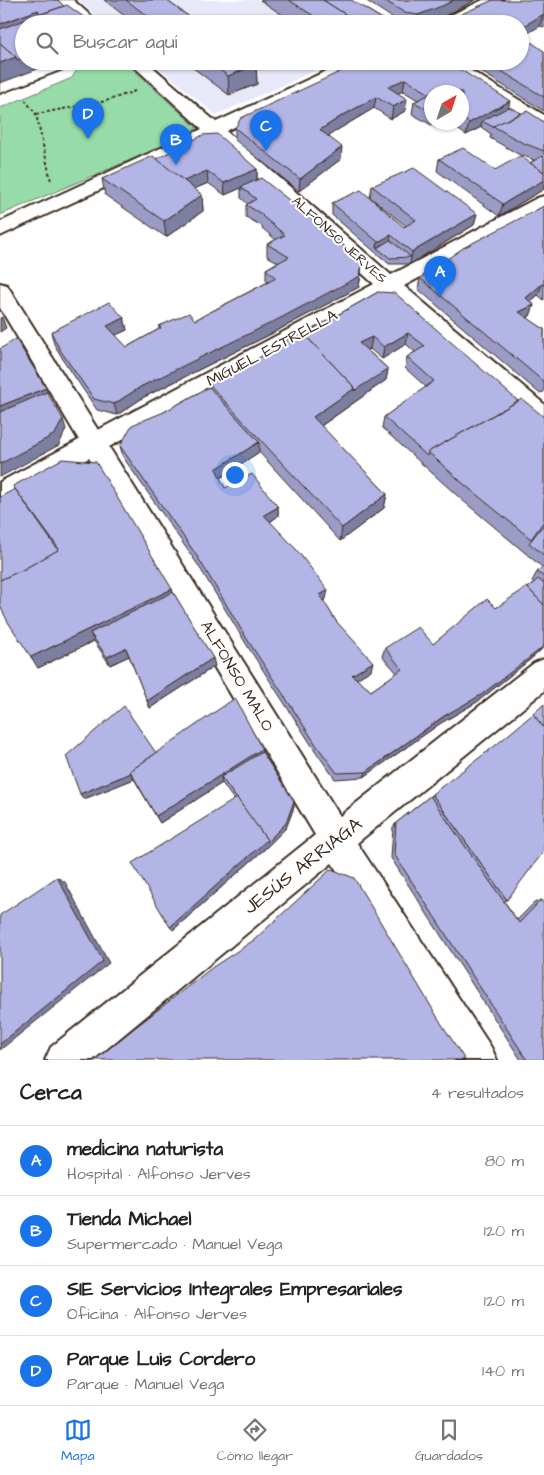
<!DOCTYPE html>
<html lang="es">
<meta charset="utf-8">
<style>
:root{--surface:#fff;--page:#f6f6f6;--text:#222;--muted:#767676;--line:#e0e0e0;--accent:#1a73e8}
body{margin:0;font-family:"Architects Daughter",sans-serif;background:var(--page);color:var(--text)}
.compass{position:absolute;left:424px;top:85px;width:45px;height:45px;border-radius:50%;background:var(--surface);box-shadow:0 1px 4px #0004;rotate:39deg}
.you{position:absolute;left:234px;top:474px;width:18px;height:18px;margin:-12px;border:4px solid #fff;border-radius:50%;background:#1a73e8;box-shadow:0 0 0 8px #1a73e833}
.badge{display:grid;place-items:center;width:32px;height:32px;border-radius:50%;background:var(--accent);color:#fff;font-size:16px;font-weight:700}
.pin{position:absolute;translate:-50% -41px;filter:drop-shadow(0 1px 2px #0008)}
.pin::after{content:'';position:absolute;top:26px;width:18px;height:15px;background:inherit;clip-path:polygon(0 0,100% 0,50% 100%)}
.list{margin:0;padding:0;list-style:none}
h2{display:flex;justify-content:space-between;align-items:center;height:65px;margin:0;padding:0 20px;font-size:21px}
h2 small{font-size:16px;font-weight:400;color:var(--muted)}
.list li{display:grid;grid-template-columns:32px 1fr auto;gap:15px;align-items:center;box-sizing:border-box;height:70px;padding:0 20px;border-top:1px solid var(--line)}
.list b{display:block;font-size:19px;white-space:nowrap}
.list p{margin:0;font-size:16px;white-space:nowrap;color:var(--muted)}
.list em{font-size:16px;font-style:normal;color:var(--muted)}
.icon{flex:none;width:28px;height:28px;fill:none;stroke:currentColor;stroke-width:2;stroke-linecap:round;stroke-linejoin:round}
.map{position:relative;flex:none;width:544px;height:1060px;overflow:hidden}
.search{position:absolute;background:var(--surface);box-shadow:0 1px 4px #0004;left:15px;right:15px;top:15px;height:55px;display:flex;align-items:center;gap:12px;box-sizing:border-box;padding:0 18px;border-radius:28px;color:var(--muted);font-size:19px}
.sheet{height:345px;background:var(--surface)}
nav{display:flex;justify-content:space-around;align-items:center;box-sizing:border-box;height:70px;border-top:1px solid var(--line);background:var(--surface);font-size:14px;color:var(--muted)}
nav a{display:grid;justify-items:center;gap:2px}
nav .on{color:var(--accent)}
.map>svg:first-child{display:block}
.built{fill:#e8e9f8}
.green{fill:#97dca8;stroke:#698363}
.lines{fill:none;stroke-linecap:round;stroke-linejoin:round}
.street-casing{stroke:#3b2a1e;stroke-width:4}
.path{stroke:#3b2a1e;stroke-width:2;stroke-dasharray:3 2.5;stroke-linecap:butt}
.street{fill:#fff;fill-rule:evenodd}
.wall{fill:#9a9cc6;stroke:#3b2a1e;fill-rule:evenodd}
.shaded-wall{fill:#7d7fa1;stroke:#3b2a1e}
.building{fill:#b3b5e6;stroke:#3b2a1e}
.labels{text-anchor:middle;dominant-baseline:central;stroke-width:4;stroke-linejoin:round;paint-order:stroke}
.far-street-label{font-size:14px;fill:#3b2a1e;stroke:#fff}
.street-label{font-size:16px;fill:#3b2a1e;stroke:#fff}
.near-street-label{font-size:19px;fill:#3b2a1e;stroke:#fff}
</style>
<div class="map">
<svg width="544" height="1060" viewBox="0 0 544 1060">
<rect width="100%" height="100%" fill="#fff"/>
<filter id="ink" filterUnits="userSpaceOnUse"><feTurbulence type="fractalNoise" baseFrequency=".02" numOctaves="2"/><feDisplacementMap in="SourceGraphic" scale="10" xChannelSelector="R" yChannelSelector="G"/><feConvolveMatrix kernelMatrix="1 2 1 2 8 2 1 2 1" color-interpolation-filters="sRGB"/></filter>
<g filter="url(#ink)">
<g class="built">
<path d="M78 0H327L366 24H106Z"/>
<path d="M151 61H337L216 115Z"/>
</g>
<path class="green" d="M82 61H124L197 128 154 150 0 215V108L72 78Z"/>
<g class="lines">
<g class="street-casing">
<g id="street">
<path d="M56 0H73L100 24H82Z"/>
<path d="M483 0H503L500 3 457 24H436L438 21Z"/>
<path d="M54 61H78L76 64 0 93V82Z"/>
<path d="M128 61H146L216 122 348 61H370L368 64 226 131 391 275 537 198 544 196V210L404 286 544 404V427L536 425 387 295 109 447 340 816 534 663 544 659V691L357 843 491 1047 497 1060H456L332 863 93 1060H45L51 1047 315 835 89 458 0 504V482L79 440 0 308V283L7 285 98 430 374 284 212 138 0 236V222L202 129Z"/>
<path d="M435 61H455L544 115V128L538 127 437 64Z"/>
</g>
</g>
<g class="path">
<path d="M25 100 36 114 51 181"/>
<path d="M36 114 106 101 135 91"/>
</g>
<use href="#street" class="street"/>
</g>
<g class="wall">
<path d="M104 0H166L199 24H135Z"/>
<path d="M260 0H351L389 23V24H296Z"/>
<path d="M365 0H475L441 18 424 24H402Z"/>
<path d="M544 0V27L540 26 520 24H451L454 22 455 17Z"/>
<path d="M544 51V111L464 61H520Z"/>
<path d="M184 61H251L256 65 257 84 229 95Z"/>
<path d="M363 61 508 107 521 113 544 122V189L499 216 437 171 439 159 495 170 530 163 534 160 518 154 490 138 491 134 481 127 466 135 447 122H462V92H432V122H442L435 127 412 114 414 102 418 100 403 91 398 93 405 111 391 119 374 108 339 129 328 136 341 159 299 191 235 140V128Z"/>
<path d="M156 159 257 169V180L362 263 361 274 359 287 271 334 144 397 117 415 97 410 64 361 54 344 51 332 124 318 127 330 115 335 127 347 159 329V326L195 320 268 282 266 280V269L278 262 267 256V244L276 240 262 228V226L246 217V205L248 204 241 198V188L225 195 208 183 194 189 202 195 203 211 166 237 105 195 102 179Z"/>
<path d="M372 186 474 225 410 264H389L332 215V203L404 227 406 226 370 197Z"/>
<path d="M544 206V300L538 295 531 301 534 305 530 316 527 318 544 329V392L539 393 418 289 420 278Z"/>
<path d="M378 292 518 401 544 417V647L532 658 477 702 441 723 364 777 335 779 316 752 248 647 198 565 123 457 120 446 164 412 209 387 208 383 257 359 304 334ZM406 344 415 352 407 357 405 368 426 387 384 417 382 428 461 499 542 567 537 572 532 581 534 583 528 588 496 608 433 644 385 648 382 656 397 673 371 691 356 679 371 670 336 621 323 601 326 599 270 522 278 516V507L225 488 220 478 259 452 340 541 384 508 387 494 321 426 386 380 388 369 367 350 370 349 382 359Z"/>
<path d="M13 486 172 589 173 592 215 666 150 708 129 656 110 665 94 641 38 668 15 489Z"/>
<path d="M262 749V752L294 807 286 828 268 846 173 930 170 927 234 800 222 783 160 823 134 779 84 799 80 794 156 753Z"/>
<path d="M432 794 507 900 504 901 517 920 534 903 541 900 544 1060H521L391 858 393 827 396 823 430 796Z"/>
</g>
<g class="shaded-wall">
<path d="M454 0H475L441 18 424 24H417L418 15Z"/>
<path d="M38 10 41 22 0 37V24Z"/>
<path d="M543 14 540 26 520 38V28Z"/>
<path d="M356 21V24H348Z"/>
<path d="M16 57H24V61H59L0 83V63Z"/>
<path d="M256 65 257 84 229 95 228 76Z"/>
<path d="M405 79 403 91 387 98 388 87Z"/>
<path d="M376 97 374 108 339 129 319 142 320 130 340 117Z"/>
<path d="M407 99 405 111 391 119 393 107Z"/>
<path d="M510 101 507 113 482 121 481 127 466 135 469 123Z"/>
<path d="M436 122H442L435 127Z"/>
<path d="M342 147 341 159 299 191 300 179Z"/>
<path d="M257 169V181L241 187V188L225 195 224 183Z"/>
<path d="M207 171 208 183 182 194 181 182Z"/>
<path d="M544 180V189L499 216 503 204Z"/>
<path d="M202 195 203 211 166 237 164 221Z"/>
<path d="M477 214 474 225 410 264 412 252Z"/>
<path d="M391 235 389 246 377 248 378 242Z"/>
<path d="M362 263 359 287 271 334 144 397 117 415 114 404 142 386Z"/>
<path d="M542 284 538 295 522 309 526 298Z"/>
<path d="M534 305 530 316 515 324 519 312Z"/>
<path d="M2 317 6 328 0 332V318Z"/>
<path d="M124 318 127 330 110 338 107 326Z"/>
<path d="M408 333 406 344 382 359 384 347Z"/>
<path d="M372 337 370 349 358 354 359 343Z"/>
<path d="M388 369 386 380 312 432 313 417 355 388Z"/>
<path d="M46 388 51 403 0 424V406Z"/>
<path d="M63 419 66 429 59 445 0 477V464Z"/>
<path d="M259 442V452L217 480 216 469Z"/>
<path d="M387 494 384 508 340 541 342 528Z"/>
<path d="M278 507V516L265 525 264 515Z"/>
<path d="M172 589 175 601 90 633 94 641 38 668 31 657Z"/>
<path d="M328 590 326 599 319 604 320 595Z"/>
<path d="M544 645V647L532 658 477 702 441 723 364 777 366 772Z"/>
<path d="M126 648 129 656 110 665 107 657Z"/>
<path d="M213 658 215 666 150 708 147 701Z"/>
<path d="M373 662 371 670 350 683 352 675Z"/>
<path d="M262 749V758L221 777 222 783 160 823 156 816Z"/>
<path d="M131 773 134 779 84 799 80 794Z"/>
<path d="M294 801V807L286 828 268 846 173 930 170 927Z"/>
<path d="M57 877 65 882 109 963 0 1050V1044Z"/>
</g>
<g class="building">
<path d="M0 0H58L64 6 41 14 38 10 0 24Z"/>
<path d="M126 0H166L199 24H158Z"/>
<path d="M289 0H323L356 21 348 24H326Z"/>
<path d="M323 0H351L389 23 386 24H357L356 21Z"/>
<path d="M384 0H454L442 6 418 15 405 13Z"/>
<path d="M493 0H544V14L520 28V24H468L455 17Z"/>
<path d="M67 5 92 23 91 24H24V57L17 60 16 57 0 43V29Z"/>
<path d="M525 38 544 51V97L485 61H520V40Z"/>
<path d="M0 43 16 57 0 63Z"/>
<path d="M208 61H251L256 65 228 76Z"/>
<path d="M363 61H372L386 69 402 61H447L510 101 469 123 462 118V92H432V112L414 102 430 94 405 79 388 87 407 99 393 107 376 97 340 117 320 130 342 147 300 179 235 128 241 118Z"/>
<path d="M375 61H402L386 69 373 62Z"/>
<path d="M509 107 521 113 493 127 482 121Z"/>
<path d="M527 111 544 122V151L521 142 493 126Z"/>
<path d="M217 134 257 169 224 183 207 171 184 181 156 159 203 135Z"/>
<path d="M463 148 495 170 520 156 544 172V180L503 204 439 159Z"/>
<path d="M153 156 202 195 164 221 102 179Z"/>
<path d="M542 156 544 158V172L530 163Z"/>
<path d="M414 168 477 214 412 252 391 235 378 242 332 203 361 190 404 227 416 220 372 186Z"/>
<path d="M261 178 332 234 362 263 360 276 271 323 142 386 114 404 94 399 60 350 51 332 109 302 124 318 107 326 127 347 161 328 159 326 189 313 195 320 276 278 266 269 289 257 267 244 285 235 262 216 263 215 246 205 256 199 241 187Z"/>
<path d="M544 206V285L542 284 526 298 534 305 519 312 544 329V382L420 278 463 248Z"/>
<path d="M390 240 411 257 390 258 377 248Z"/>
<path d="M378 292 395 293 518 401 428 452 427 456 384 417 434 381 407 357 425 346 408 333 384 347 372 337 359 343 388 369 354 391 355 388 304 334Z"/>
<path d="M301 331 355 388 313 417 387 494 342 528 208 383 257 359Z"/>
<path d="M16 339 46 388 0 406V349Z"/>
<path d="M209 387 259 442 216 469 225 488 252 474 278 507 264 515 295 548 328 590 320 595 336 621 373 662 352 675 371 691 402 669 385 648 418 627 433 644 487 599 496 608 527 587 544 605V645L538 651 481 695 444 716 366 772 337 773 317 746 247 639 197 556 120 446 132 425 164 412Z"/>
<path d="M47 392 63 419 55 434 0 464V412Z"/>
<path d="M522 399 544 417V521L531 539 466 486 428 452Z"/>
<path d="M62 459 96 462 172 589 31 657 8 622 0 606V580L24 569 59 549 13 486Z"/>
<path d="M15 489 58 550 24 569 0 580V497Z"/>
<path d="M544 524V555L529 543Z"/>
<path d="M544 566V577L537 572Z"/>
<path d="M538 579 544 584V605L528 588Z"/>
<path d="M173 592 213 658 147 701 126 648 107 657 90 633Z"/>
<path d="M235 698 262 749 156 816 130 771Z"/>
<path d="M544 704V728L533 714Z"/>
<path d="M124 706 156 753 130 771 131 773 80 794 66 756Z"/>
<path d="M533 714 544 728V851L507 900 432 794 496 745Z"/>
<path d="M262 752 294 801 286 823 267 842V840L221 777Z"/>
<path d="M430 796 519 923 541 900 544 904V1060H527L394 854 396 823Z"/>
<path d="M237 798 267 840 170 927 132 863Z"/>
<path d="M331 869 354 878 441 1023 465 1060H95L137 1026 213 967 254 940Z"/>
<path d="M57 877 103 961 0 1044V915Z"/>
</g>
</g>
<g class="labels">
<g class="far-street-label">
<text transform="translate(339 240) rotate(42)">ALFONSO JERVES</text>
</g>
<g class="street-label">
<text transform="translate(272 348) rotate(-28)">MIGUEL ESTRELLA</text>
<text transform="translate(237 676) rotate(59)">ALFONSO MALO</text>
</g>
<g class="near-street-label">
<text transform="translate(303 866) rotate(-38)">JESÚS ARRIAGA</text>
</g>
</g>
</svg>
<svg class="compass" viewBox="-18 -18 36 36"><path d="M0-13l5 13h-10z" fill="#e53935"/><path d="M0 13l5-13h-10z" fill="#767676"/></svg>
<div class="you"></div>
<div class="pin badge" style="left:440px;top:297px">A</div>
<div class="pin badge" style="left:176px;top:165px">B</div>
<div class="pin badge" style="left:266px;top:151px">C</div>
<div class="pin badge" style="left:88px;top:139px">D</div>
<div class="search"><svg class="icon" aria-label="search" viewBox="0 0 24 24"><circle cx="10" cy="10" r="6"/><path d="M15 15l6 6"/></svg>Buscar aquí</div>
</div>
<section class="sheet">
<h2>Cerca<small>4 resultados</small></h2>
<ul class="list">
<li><span class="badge">A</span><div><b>medicina naturista</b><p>Hospital · Alfonso Jerves</p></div><em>80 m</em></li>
<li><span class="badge">B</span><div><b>Tienda Michael</b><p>Supermercado · Manuel Vega</p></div><em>120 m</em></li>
<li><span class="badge">C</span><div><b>SIE Servicios Integrales Empresariales</b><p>Oficina · Alfonso Jerves</p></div><em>120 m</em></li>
<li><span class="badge">D</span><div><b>Parque Luis Cordero</b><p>Parque · Manuel Vega</p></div><em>140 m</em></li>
</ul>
</section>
<nav>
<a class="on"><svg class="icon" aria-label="map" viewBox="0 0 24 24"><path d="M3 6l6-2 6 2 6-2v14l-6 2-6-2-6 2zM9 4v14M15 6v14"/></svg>Mapa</a>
<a><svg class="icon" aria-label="directions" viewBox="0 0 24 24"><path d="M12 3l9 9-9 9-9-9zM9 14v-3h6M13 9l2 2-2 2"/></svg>Cómo llegar</a>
<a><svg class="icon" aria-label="saved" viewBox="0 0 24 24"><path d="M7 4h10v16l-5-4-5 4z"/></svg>Guardados</a>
</nav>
